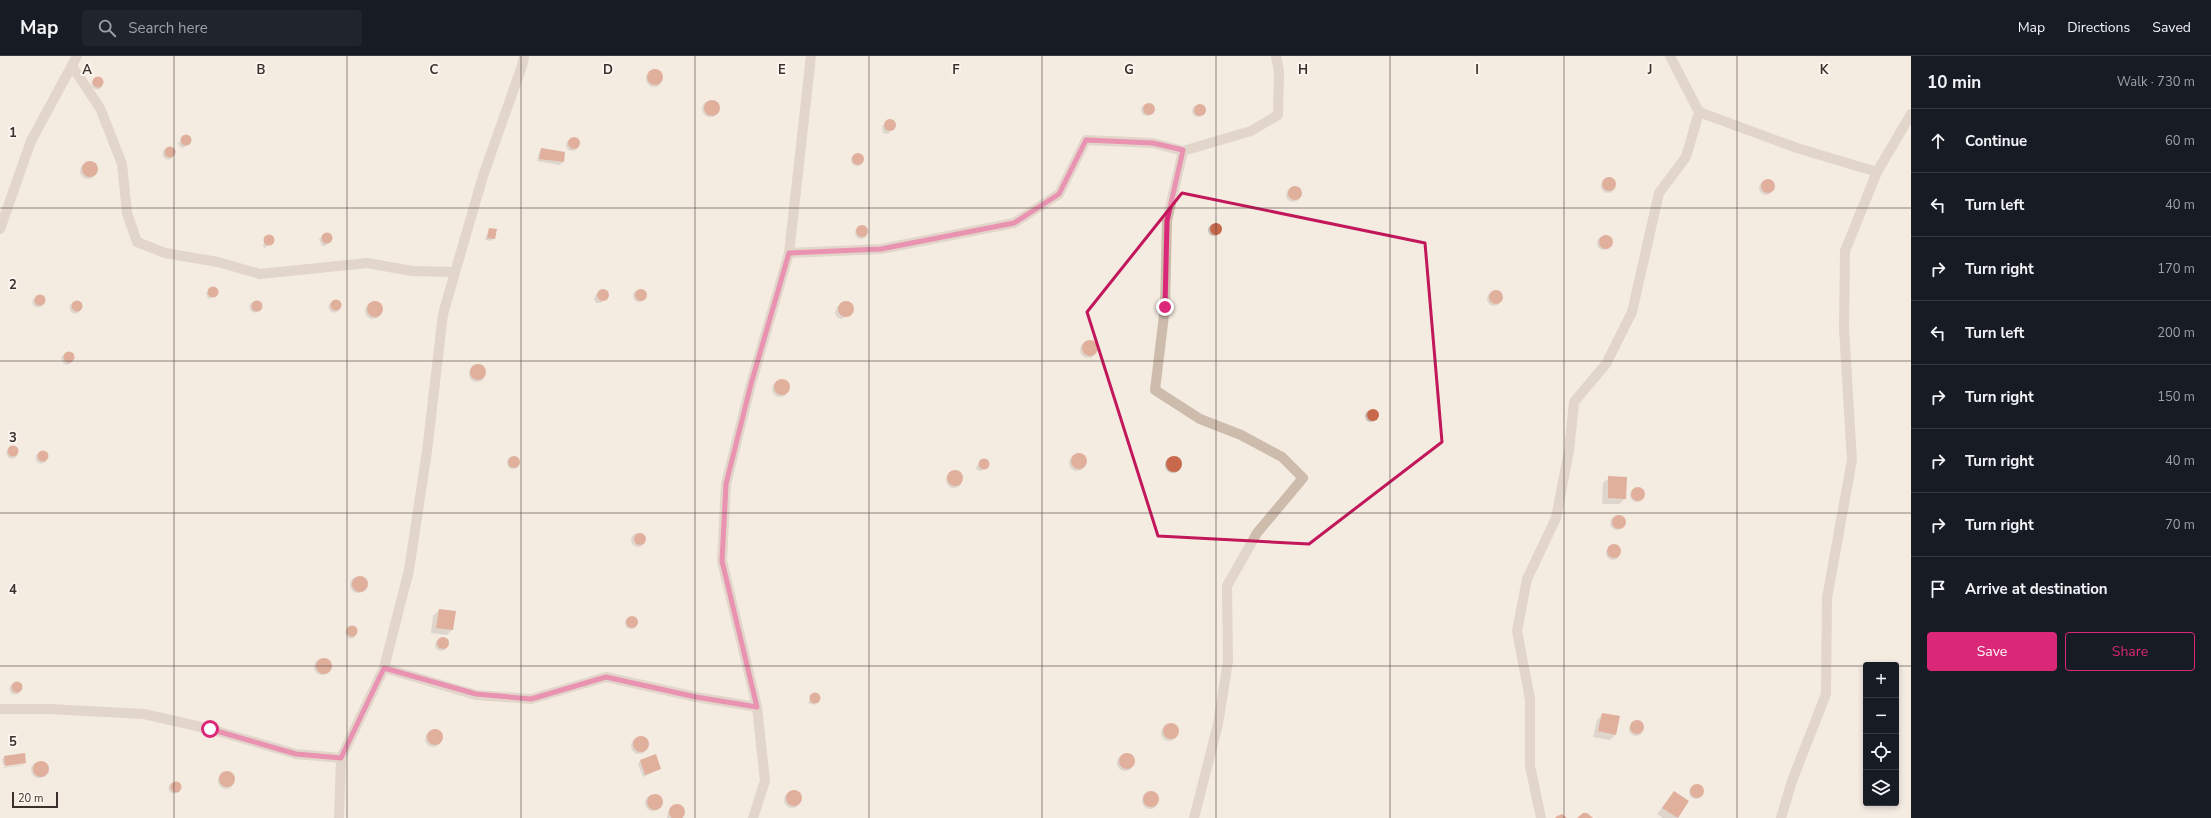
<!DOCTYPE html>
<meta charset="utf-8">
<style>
:root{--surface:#171b24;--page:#20242c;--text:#f1f3f6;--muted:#9ea1a6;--line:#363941;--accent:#db2777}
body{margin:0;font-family:"Nunito Sans",sans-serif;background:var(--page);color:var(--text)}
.controls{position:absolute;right:12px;bottom:12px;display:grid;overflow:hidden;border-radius:4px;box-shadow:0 2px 6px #0003}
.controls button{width:36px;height:36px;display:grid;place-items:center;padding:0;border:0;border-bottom:1px solid var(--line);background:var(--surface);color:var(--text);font:20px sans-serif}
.scale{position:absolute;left:12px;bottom:10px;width:46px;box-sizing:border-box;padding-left:4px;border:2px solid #3b302b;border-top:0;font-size:11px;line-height:14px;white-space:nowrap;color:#3b302b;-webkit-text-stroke:3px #fbf5ee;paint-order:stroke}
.stop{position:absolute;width:12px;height:12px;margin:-9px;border:3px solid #db2777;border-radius:50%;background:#fff}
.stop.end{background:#db2777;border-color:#fff;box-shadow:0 1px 4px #0008}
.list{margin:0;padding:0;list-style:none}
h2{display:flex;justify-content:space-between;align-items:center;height:52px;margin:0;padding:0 16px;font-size:17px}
h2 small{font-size:13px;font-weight:400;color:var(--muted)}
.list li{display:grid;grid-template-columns:26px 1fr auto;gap:12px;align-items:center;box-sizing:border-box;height:64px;padding:0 16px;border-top:1px solid var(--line)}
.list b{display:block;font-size:15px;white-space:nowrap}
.list em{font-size:13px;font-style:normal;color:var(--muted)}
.actions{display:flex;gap:8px;padding:12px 16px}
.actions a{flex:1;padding:9px 0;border:1px solid var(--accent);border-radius:4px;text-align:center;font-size:14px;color:var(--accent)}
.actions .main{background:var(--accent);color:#fff}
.icon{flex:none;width:22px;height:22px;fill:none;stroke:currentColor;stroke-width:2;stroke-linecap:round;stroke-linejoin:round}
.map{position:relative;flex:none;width:1911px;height:762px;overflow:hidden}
header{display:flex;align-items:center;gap:24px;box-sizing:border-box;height:56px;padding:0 20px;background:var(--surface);border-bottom:1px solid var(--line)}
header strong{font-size:19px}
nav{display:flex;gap:22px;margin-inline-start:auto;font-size:14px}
.search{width:280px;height:36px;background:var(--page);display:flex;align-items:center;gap:10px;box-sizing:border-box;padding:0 14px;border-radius:4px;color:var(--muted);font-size:15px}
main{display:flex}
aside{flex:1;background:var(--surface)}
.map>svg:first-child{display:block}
.shadow{fill:#0003}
.building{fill:#c8694b}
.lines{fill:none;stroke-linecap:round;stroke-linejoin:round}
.minor{stroke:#cdbbac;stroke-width:10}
.route{stroke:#db2777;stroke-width:5}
.marked{fill:none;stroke:#c2185b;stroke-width:3;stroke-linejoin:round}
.grid{fill:none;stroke:#3b302b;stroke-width:1;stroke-opacity:0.55}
.grid-label{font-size:13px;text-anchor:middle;font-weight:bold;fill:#3b302b;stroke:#fbf5ee;stroke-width:4;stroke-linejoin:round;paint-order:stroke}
</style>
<header>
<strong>Map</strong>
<div class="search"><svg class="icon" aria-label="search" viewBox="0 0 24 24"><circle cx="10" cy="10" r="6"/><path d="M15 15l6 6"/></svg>Search here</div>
<nav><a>Map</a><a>Directions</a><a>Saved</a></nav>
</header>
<main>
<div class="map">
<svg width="1911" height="762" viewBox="0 0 1911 762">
<rect width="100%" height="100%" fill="#f4ebe1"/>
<g class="shadow">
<circle cx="654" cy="23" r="8"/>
<circle cx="97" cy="28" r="5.5"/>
<circle cx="710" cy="53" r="8"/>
<circle cx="1147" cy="54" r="6"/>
<circle cx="1198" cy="55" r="6"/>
<path d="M890 64 895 70 888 78 883 77 882 70Z"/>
<path d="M187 80 191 84 190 87 183 92 180 91 178 87Z"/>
<circle cx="572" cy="89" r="6"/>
<circle cx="168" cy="98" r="5.5"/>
<path d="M542 93 564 97 563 106 560 109 537 105 539 96Z"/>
<circle cx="857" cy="104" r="6"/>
<circle cx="88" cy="115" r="8"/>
<circle cx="1608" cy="130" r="7"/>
<circle cx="1766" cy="132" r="7"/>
<circle cx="1293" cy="139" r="7"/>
<circle cx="1214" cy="174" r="6"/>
<circle cx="861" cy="177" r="6"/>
<path d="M489 173 494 182 491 185 485 184Z"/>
<path d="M326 178 331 180 328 187 325 190H322L319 183Z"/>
<path d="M269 179 273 184 265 192 263 190 265 181Z"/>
<circle cx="1604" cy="187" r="7"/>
<path d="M212 232 217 234 214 240 208 243 206 237Z"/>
<circle cx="639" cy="240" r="6"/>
<path d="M603 234 608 239 601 247H596L594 243 596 238Z"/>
<circle cx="1494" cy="243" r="7"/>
<circle cx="38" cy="246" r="5.5"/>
<circle cx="255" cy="251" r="5.5"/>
<circle cx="334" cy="251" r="5.5"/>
<path d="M845 246 851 248 853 253 850 258 841 263 837 261 835 257 837 251Z"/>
<circle cx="75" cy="252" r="5.5"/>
<circle cx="373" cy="255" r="8"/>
<circle cx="1088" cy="294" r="8"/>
<circle cx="67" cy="303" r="5.5"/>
<circle cx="477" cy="318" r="8"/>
<circle cx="780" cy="333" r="8"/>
<circle cx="1371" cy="360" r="6"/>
<circle cx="12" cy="397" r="5.5"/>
<circle cx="41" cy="402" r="5.5"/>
<circle cx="1077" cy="407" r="8"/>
<circle cx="513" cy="407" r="6"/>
<circle cx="1173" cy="409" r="8"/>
<path d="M983 403 988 407 987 411 981 415 977 414 976 411Z"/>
<circle cx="954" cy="424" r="8"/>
<path d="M1609 422 1625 443 1619 448H1602L1603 427Z"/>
<circle cx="1637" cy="439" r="7"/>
<circle cx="1617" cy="467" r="7"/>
<circle cx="638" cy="484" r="7"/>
<circle cx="1613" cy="497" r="7"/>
<circle cx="358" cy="529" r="8"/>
<path d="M439 554 452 574 447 579 431 577 433 560Z"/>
<circle cx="631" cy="567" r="6"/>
<circle cx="351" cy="577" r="5.5"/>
<circle cx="441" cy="589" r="6"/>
<circle cx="322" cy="611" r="8"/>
<circle cx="15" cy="633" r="5.5"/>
<path d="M813 638 819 640V643L814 649 808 647Z"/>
<path d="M1603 658 1616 678 1610 684 1593 681 1597 664Z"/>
<circle cx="1636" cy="673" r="7"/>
<circle cx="1169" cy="677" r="8"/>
<circle cx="433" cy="683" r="8"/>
<circle cx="639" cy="690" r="8"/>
<circle cx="1125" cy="707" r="8"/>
<path d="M4 701 25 706 3 709 2 703Z"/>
<path d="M640 705 660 713 643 721 638 708Z"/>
<circle cx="39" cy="714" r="8"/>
<path d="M24 708 23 709 3 712V711Z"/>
<circle cx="226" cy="725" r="8"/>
<circle cx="174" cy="732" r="5.5"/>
<circle cx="1696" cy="736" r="7"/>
<circle cx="792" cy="744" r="8"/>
<path d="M1674 736 1688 745 1676 762H1663L1657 758Z"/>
<circle cx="1150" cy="745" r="8"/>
<circle cx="653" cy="747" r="8"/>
<path d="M676 750 682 752 684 757 682 762H667L668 755Z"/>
</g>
<g class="building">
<circle cx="655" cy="21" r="8"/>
<circle cx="98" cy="26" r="5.5"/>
<circle cx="712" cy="52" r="8"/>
<circle cx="1149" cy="53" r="6"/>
<circle cx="1200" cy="54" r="6"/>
<circle cx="890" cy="69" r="6"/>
<circle cx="186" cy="84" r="5.5"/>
<circle cx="574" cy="87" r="6"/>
<circle cx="170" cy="96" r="5.5"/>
<path d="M541 92 565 96 564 106 539 103Z"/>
<circle cx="858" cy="103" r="6"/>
<circle cx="90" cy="113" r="8"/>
<circle cx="1609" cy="128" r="7"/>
<circle cx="1768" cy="130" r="7"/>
<circle cx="1295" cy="137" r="7"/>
<circle cx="1216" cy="173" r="6"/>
<circle cx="862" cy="175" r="6"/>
<path d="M489 172 497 173 495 183 487 182Z"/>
<circle cx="327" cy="182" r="5.5"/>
<circle cx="269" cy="184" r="5.5"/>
<circle cx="1606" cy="186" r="7"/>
<circle cx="213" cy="236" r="5.5"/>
<circle cx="641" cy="239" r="6"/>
<circle cx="603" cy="239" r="6"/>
<circle cx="1496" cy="241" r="7"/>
<circle cx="40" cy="244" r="5.5"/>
<circle cx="336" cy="249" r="5.5"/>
<circle cx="77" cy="250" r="5.5"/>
<circle cx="257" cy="250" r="5.5"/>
<circle cx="846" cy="253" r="8"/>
<circle cx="375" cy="253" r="8"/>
<circle cx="1090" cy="292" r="8"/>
<circle cx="69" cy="301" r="5.5"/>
<circle cx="478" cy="316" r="8"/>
<circle cx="782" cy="331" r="8"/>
<circle cx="1373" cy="359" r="6"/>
<circle cx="13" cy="395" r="5.5"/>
<circle cx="43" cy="400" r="5.5"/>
<circle cx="1079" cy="405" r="8"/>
<circle cx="514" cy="406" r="6"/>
<circle cx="1174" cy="408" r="8"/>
<circle cx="984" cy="408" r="5.5"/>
<circle cx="955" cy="422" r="8"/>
<path d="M1608 420 1627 421 1626 443 1608 442Z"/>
<circle cx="1638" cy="438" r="7"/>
<circle cx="1619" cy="466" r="7"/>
<circle cx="640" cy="483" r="6"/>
<circle cx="1614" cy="495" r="7"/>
<circle cx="360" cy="528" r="8"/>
<path d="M439 553 456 555 453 574 436 572Z"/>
<circle cx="632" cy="566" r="6"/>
<circle cx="352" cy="575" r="5.5"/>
<circle cx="443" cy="587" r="6"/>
<circle cx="324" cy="610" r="8"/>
<circle cx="17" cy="631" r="5.5"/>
<circle cx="815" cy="642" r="5.5"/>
<path d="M1602 657 1620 660 1616 679 1598 675Z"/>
<circle cx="1637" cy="671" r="7"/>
<circle cx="1171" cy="675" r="8"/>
<circle cx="435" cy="681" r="8"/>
<circle cx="641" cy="688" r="8"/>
<circle cx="1127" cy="705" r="8"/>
<path d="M25 697 26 707 5 710 4 700Z"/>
<path d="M656 698 661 713 645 719 640 704Z"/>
<circle cx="41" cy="713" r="8"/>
<circle cx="227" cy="723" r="8"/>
<circle cx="176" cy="731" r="5.5"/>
<circle cx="1697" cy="735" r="7"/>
<circle cx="794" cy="742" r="8"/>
<circle cx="1151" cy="743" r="8"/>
<path d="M1674 735 1689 745 1678 762 1662 752Z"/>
<circle cx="655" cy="746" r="8"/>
<circle cx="677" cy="756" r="8"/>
<path d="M1583 757H1587L1593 762H1577Z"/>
<path d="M1562 758 1567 762H1555L1557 760Z"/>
</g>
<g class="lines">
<g class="minor">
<path d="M72 10 100 52 122 108 127 157 137 186 165 197 218 206 260 218 367 207 412 215 455 216"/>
<path d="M1699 56 1797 92 1877 116"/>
<path d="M1183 95 1167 165 1165 251 1155 334 1200 363 1241 379 1282 401 1303 422 1257 477 1227 530 1228 605 1218 668 1194 762"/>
<path d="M0 173 31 85 77 0"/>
<path d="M789 197 881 193 1014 167 1059 138 1086 84 1153 87 1183 95 1251 75 1278 59 1279 15 1276 0"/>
<path d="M384 612 476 639 531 643 606 621 696 641 757 651"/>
<path d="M0 653H49L144 658 210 673 296 698 341 702"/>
<path d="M339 762 341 702 384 612 409 514 427 395 443 258 483 120 522 10 524 0"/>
<path d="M753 762 765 725 757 651 722 505 726 428 751 328 789 197 811 0"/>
<path d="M1541 762 1530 710V643L1517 575 1527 523 1556 462 1569 395 1574 346 1606 308 1632 256 1659 137 1686 101 1699 56 1670 0"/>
<path d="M1781 762 1792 725 1826 638 1827 542 1852 404 1844 273 1845 195 1877 116 1911 58"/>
</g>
</g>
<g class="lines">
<path class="route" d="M210 673 296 698 341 702 384 612 476 638 531 643 606 621 696 641 757 651 722 505 726 428 751 328 789 197 881 193 1014 167 1059 138 1086 84 1153 87 1183 94 1167 165 1165 251"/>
</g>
<path d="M0 0H1911V762H0ZM1182 137 1425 187 1442 386 1309 488 1158 480 1087 256Z" fill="#f4ebe1" fill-opacity=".55" fill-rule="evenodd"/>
<path class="marked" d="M1182 137 1425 187 1442 386 1309 488 1158 480 1087 256Z"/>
<path class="grid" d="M174 0V762M347 0V762M521 0V762M695 0V762M869 0V762M1042 0V762M1216 0V762M1390 0V762M1564 0V762M1737 0V762M0 152H1911M0 305H1911M0 457H1911M0 610H1866M1896 610H1911"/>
<g class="grid-label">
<text x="87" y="18">A</text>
<text x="261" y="18">B</text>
<text x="434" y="18">C</text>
<text x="608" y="18">D</text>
<text x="782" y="18">E</text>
<text x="956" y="18">F</text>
<text x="1129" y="18">G</text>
<text x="1303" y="18">H</text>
<text x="1477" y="18">I</text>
<text x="1650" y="18">J</text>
<text x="1824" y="18">K</text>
<text x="13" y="81">1</text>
<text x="13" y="233">2</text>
<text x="13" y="386">3</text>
<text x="13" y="538">4</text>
<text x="13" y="690">5</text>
</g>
</svg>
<div class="controls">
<button>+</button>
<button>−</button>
<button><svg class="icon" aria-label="locate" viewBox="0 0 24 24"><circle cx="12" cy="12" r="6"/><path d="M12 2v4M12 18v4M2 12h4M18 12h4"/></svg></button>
<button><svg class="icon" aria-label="layers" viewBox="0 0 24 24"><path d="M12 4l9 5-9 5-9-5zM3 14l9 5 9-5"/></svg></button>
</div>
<div class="scale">20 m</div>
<div class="stop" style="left:210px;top:673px"></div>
<div class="stop end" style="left:1165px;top:251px"></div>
</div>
<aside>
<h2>10 min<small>Walk · 730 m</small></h2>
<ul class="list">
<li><svg class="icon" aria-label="ahead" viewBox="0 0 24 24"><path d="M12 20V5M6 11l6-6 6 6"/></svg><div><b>Continue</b></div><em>60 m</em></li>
<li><svg class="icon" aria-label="left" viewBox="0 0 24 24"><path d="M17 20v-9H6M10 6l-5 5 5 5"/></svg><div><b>Turn left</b></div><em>40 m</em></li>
<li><svg class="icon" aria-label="right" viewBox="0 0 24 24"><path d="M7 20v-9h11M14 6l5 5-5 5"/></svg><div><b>Turn right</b></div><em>170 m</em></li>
<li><svg class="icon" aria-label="left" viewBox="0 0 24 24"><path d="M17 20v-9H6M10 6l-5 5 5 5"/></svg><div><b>Turn left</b></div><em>200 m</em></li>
<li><svg class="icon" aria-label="right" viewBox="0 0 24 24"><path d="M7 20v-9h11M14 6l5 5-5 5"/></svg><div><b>Turn right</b></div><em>150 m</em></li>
<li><svg class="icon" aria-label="right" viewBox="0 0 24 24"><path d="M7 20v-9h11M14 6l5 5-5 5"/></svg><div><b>Turn right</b></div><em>40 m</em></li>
<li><svg class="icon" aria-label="right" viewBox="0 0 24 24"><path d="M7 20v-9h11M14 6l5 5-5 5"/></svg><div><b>Turn right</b></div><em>70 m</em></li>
<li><svg class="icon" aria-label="arrive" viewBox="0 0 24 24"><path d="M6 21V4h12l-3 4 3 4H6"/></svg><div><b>Arrive at destination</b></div></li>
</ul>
<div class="actions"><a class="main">Save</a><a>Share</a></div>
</aside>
</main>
